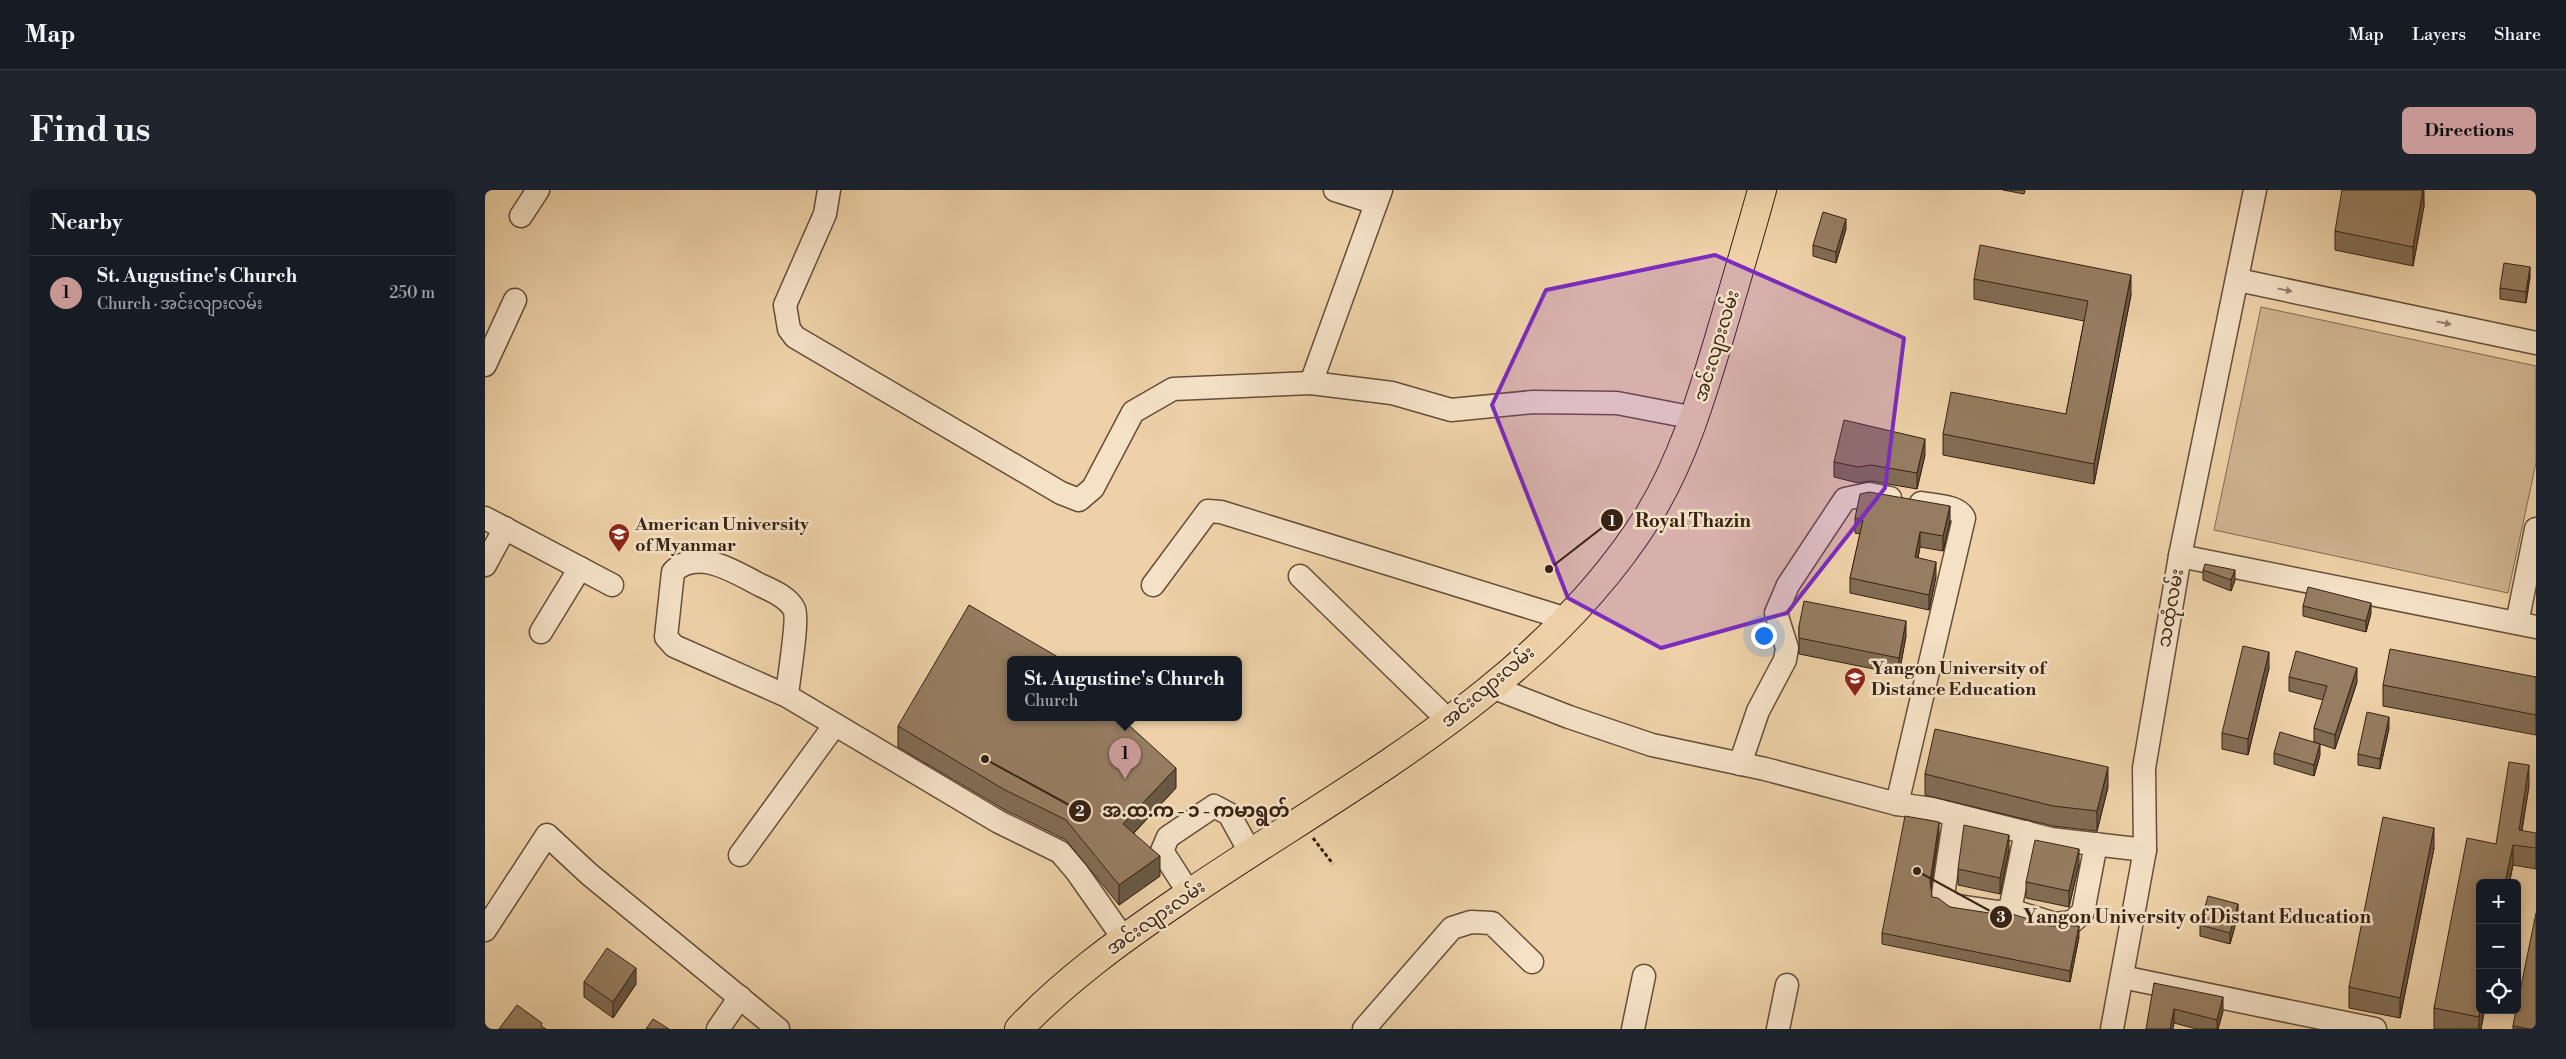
<!DOCTYPE html>
<meta charset="utf-8">
<style>
:root{--surface:#171b24;--page:#20242c;--text:#f1f3f6;--muted:#9ea1a6;--line:#363941;--accent:#c59692}
body{margin:0;font-family:"Libre Bodoni","Noto Sans Myanmar",serif;background:var(--page);color:var(--text)}
.controls{position:absolute;right:15px;bottom:15px;display:grid;overflow:hidden;border-radius:8px;box-shadow:0 2px 12px #0003}
.controls button{width:45px;height:45px;display:grid;place-items:center;padding:0;border:0;border-bottom:1px solid var(--line);background:var(--surface);color:var(--text);font:25px sans-serif}
.you{position:absolute;left:1278px;top:445px;width:18px;height:18px;margin:-12px;border:4px solid #fff;border-radius:50%;background:#1a73e8;box-shadow:0 0 0 8px #1a73e833}
.badge{display:grid;place-items:center;width:32px;height:32px;border-radius:50%;background:var(--accent);color:#111;font-size:16px;font-weight:700}
.pin{position:absolute;translate:-50% -41px;filter:drop-shadow(0 1px 2px #0008)}
.pin::after{content:'';position:absolute;top:26px;width:18px;height:15px;background:inherit;clip-path:polygon(0 0,100% 0,50% 100%)}
.popup{position:absolute;left:522px;top:466px;width:235px;height:65px;box-sizing:border-box;display:grid;place-content:center;border-radius:8px;background:var(--surface);filter:drop-shadow(0 1px 4px #0005);font-size:16px;white-space:nowrap;color:var(--muted)}
.popup b{font-size:19px;color:var(--text)}
.popup::after{content:'';position:absolute;left:50%;top:100%;margin-left:-10px;border:10px solid transparent;border-top-color:var(--surface)}
.list{margin:0;padding:0;list-style:none}
h2{display:flex;justify-content:space-between;align-items:center;height:65px;margin:0;padding:0 20px;font-size:21px}
h2 small{font-size:16px;font-weight:400;color:var(--muted)}
.list li{display:grid;grid-template-columns:32px 1fr auto;gap:15px;align-items:center;box-sizing:border-box;height:75px;padding:0 20px;border-top:1px solid var(--line)}
.list b{display:block;font-size:19px;white-space:nowrap}
.list p{margin:0;font-size:16px;white-space:nowrap;color:var(--muted)}
.list em{font-size:16px;font-style:normal;color:var(--muted)}
.icon{flex:none;width:28px;height:28px;fill:none;stroke:currentColor;stroke-width:2;stroke-linecap:round;stroke-linejoin:round}
.map{position:relative;flex:none;width:2051px;height:839px;overflow:hidden;border-radius:8px}
header{display:flex;align-items:center;gap:30px;box-sizing:border-box;height:70px;padding:0 25px;background:var(--surface);border-bottom:1px solid var(--line)}
header strong{font-size:24px}
nav{display:flex;gap:28px;margin-inline-start:auto;font-size:18px}
.intro{display:flex;align-items:center;justify-content:space-between;box-sizing:border-box;height:120px;padding:0 30px}
h1{margin:0;font-size:35px}
.button{padding:12px 22px;border-radius:8px;background:var(--accent);color:#111;font-size:18px;font-weight:700}
main{display:flex;gap:30px;padding:0 30px}
aside{flex:1;background:var(--surface);border-radius:8px;box-shadow:0 2px 12px #0003}
.map>svg:first-child{display:block}
.green{fill:#cfb38f;stroke:#836a52}
.lines{fill:none;stroke-linecap:round;stroke-linejoin:round}
.minor-casing{stroke:#654e39;stroke-width:25}
.major-casing{stroke:#372214;stroke-width:30}
.path{stroke:#372214;stroke-width:3;stroke-dasharray:4 2.5;stroke-linecap:butt}
.minor{stroke:#f4e1c6;stroke-width:22}
.major{stroke:#eed1a8;stroke-width:28}
.wall{fill:#816c53;stroke:#372214}
.shaded-wall{fill:#695844;stroke:#372214}
.building{fill:#967d61;stroke:#372214}
.oneway{fill:#96826d}
.marked{fill:#7b2cbf;fill-opacity:0.2;stroke:#7b2cbf;stroke-width:4;stroke-linejoin:round}
.labels{text-anchor:middle;dominant-baseline:central;stroke-width:5;stroke-linejoin:round;paint-order:stroke}
.street-label{font-size:18px;fill:#372214;stroke:#f4e1c6}
.poi-label{font-size:18px;font-weight:bold;fill:#372214;stroke:#f4e1c6;text-anchor:start}
.leader{fill:none;stroke:#372214;stroke-width:2}
.callout-dot{fill:#372214;stroke:#f4e1c6;stroke-width:2}
.mark-label{font-size:15px;text-anchor:middle;font-weight:bold;fill:#fff}
.callout-label{font-size:19px;text-anchor:middle;font-weight:bold;fill:#372214;stroke:#f4e1c6;stroke-width:5;stroke-linejoin:round;paint-order:stroke}
</style>
<header>
<strong>Map</strong>
<nav><a>Map</a><a>Layers</a><a>Share</a></nav>
</header>
<div class="intro"><h1>Find us</h1><a class="button">Directions</a></div>
<main>
<aside>
<h2>Nearby<small></small></h2>
<ul class="list">
<li><span class="badge">1</span><div><b>St. Augustine's Church</b><p>Church · အင်းလျားလမ်း</p></div><em>250 m</em></li>
</ul>
</aside>
<div class="map">
<svg width="2051" height="839" viewBox="0 0 2051 839">
<rect width="100%" height="100%" fill="#eed1a8"/>
<filter id="stains"><feTurbulence type="fractalNoise" baseFrequency=".004" numOctaves="4"/><feColorMatrix values="0 0 0 0 .2 0 0 0 0 .09 0 0 0 0 .02 0 0 0 .5 -.17"/></filter>
<radialGradient id="worn" r=".72"><stop offset=".6" stop-color="#630" stop-opacity="0"/><stop offset="1" stop-color="#630" stop-opacity=".3"/></radialGradient>
<path class="green" d="M1776 117 2051 176V273L2023 403 1729 340Z"/>
<g class="lines">
<g class="minor-casing">
<g id="minor">
<path d="M344 0 340 24 300 115 304 139 310 147 576 303 594 310 608 298 648 222 688 199 826 193 907 203 966 220 1048 212 1132 213 1210 228"/>
<path d="M850 0 891 13"/>
<path d="M36 26 53 0"/>
<path d="M1753 90 2051 153"/>
<path d="M0 175 30 110"/>
<path d="M826 193 896 0"/>
<path d="M0 328 127 395"/>
<path d="M1695 366 2051 437"/>
<path d="M0 375 20 338"/>
<path d="M815 386 964 531"/>
<path d="M668 395 723 321 736 322 1082 429"/>
<path d="M2032 433 2051 339"/>
<path d="M56 442 95 378"/>
<path d="M1007 497 1084 527 1167 555 1280 579 1412 614 1447 619 1566 649 1660 660"/>
<path d="M302 506C303 491 314 429 309 419 303 407 286 400 275 395 250 382 212 357 188 382L181 447 189 456 302 506 514 632 575 662 592 682 639 749"/>
<path d="M1255 574 1273 521 1300 470 1302 458 1291 423 1303 395 1360 309 1384 304 1405 308"/>
<path d="M1412 614 1479 328C1473 315 1449 316 1436 313"/>
<path d="M1470 625 1458 705 1467 715 1513 722 1525 720 1541 642"/>
<path d="M255 665 349 536"/>
<path d="M704 703 677 661 683 647 729 616 744 624 765 662"/>
<path d="M1525 720 1570 734 1587 732 1598 722 1611 654"/>
<path d="M0 740 62 645 104 684 293 839"/>
<path d="M1637 787 1890 839"/>
<path d="M233 839 255 807"/>
<path d="M879 839 967 738 986 732 1007 733 1047 772"/>
<path d="M1148 839 1159 786"/>
<path d="M1293 839 1302 795"/>
<path d="M1627 839 1660 660 1659 578 1695 366 1770 0"/>
</g>
</g>
<g class="major-casing">
<path id="major" d="M534 839C580 790 637 749 693 711 859 597 1054 501 1164 325 1197 271 1215 212 1233 152 1248 101 1263 51 1277 0"/>
</g>
<path class="path" d="M828 648 848 674"/>
<use href="#minor" class="minor"/>
<use href="#major" class="major"/>
</g>
<g class="wall">
<path d="M1518 0H1540L1539 4Z"/>
<path d="M1939 0V16L1928 76 1850 60V41Z"/>
<path d="M1361 39 1351 73 1328 66V55Z"/>
<path d="M2045 87 2041 113 2015 109V98Z"/>
<path d="M1489 89 1646 105 1609 294 1458 265V244L1581 224 1599 131 1489 109Z"/>
<path d="M1440 265 1432 299 1386 291 1373 293 1349 287V272Z"/>
<path d="M1370 328 1465 331 1458 361 1435 357 1433 368 1451 387 1444 420 1365 403V388L1375 344 1370 343Z"/>
<path d="M1718 380 1750 390 1746 401 1718 390Z"/>
<path d="M1818 416 1886 423 1881 442 1818 426Z"/>
<path d="M1314 436 1421 446 1414 484 1314 464Z"/>
<path d="M526 470 691 598 649 643 675 686 634 715 581 650 520 620 413 557V536Z"/>
<path d="M1784 478 1763 565 1737 559V543Z"/>
<path d="M1804 487 1872 492 1850 559 1829 552V538L1838 510 1804 501Z"/>
<path d="M2051 487V545L1898 516V495Z"/>
<path d="M1904 538 1895 579 1873 575V564Z"/>
<path d="M1789 563 1835 565 1829 586 1789 574Z"/>
<path d="M1440 584 1623 597 1612 641 1568 636 1440 605Z"/>
<path d="M2044 596 2037 641 2051 658V679L2028 675 1996 839H1949V818L2011 654Z"/>
<path d="M1454 643 1446 699 1447 707 1465 717 1594 747 1585 792 1397 754V743Z"/>
<path d="M1949 658 1915 828 1864 818V797Z"/>
<path d="M1524 660 1515 704 1473 695V679Z"/>
<path d="M1594 674 1584 717 1541 708V692Z"/>
<path d="M1753 725 1745 754 1715 746V735Z"/>
<path d="M99 792 151 794 128 828 99 807Z"/>
<path d="M1669 793 1738 821 1733 839H1712L1689 833Z"/>
<path d="M2028 836 2051 839H2028Z"/>
</g>
<g class="shaded-wall">
<path d="M1938 0 1939 16 1928 76V57Z"/>
<path d="M1361 29V39L1351 73V62Z"/>
<path d="M2045 77V87L2041 113V102Z"/>
<path d="M1646 85V105L1609 294V274Z"/>
<path d="M1440 249V265L1432 299V283Z"/>
<path d="M1465 316V331L1458 361V346Z"/>
<path d="M1435 342V357L1430 382V367Z"/>
<path d="M1451 372V387L1444 420V405Z"/>
<path d="M1750 380V390L1746 401V390Z"/>
<path d="M1886 413V423L1881 442V431Z"/>
<path d="M1421 431V446L1414 484V468Z"/>
<path d="M1784 462V478L1763 565V549Z"/>
<path d="M1872 478V492L1850 559V545Z"/>
<path d="M1904 527V538L1895 579V569Z"/>
<path d="M1835 554V565L1829 586V575Z"/>
<path d="M2044 575V596L2034 656V640Z"/>
<path d="M1623 577V597L1612 641V621Z"/>
<path d="M691 578V598L638 654V634Z"/>
<path d="M1454 632V643L1445 703V692Z"/>
<path d="M1949 638V658L1915 828V808Z"/>
<path d="M1524 645V660L1515 704V688Z"/>
<path d="M2028 655V675L2024 693H2020Z"/>
<path d="M1594 659V674L1584 717V701Z"/>
<path d="M675 666V686L634 715V695Z"/>
<path d="M1753 714V725L1745 754V743Z"/>
<path d="M1594 736V747L1585 792V781Z"/>
<path d="M151 778V794L128 828V812Z"/>
<path d="M1738 807V821L1733 839H1732V830Z"/>
<path d="M1689 819V833L1688 839H1685Z"/>
<path d="M1995 820H1999L1996 839H1994V827Z"/>
</g>
<g class="building">
<path d="M1857 0H1938L1928 57 1850 41Z"/>
<path d="M1338 22 1361 29 1351 62 1328 55Z"/>
<path d="M1495 55 1646 85 1609 274 1458 244 1466 202 1581 224 1603 111 1489 89Z"/>
<path d="M2019 73 2045 77 2041 102 2015 98Z"/>
<path d="M1359 230 1440 249 1432 283 1386 275 1373 277 1349 272Z"/>
<path d="M1384 302 1465 316 1458 346 1435 342 1430 367 1451 372 1444 405 1365 388 1378 330 1370 328 1375 304Z"/>
<path d="M1720 374 1750 380 1746 390 1718 380Z"/>
<path d="M1823 397 1886 413 1881 431 1818 416Z"/>
<path d="M1319 411 1421 431 1414 468 1314 448V436Z"/>
<path d="M484 415 578 470H526V528H636L691 578 638 634 675 666 634 695 581 630 520 600 413 536Z"/>
<path d="M1758 456 1784 462 1763 549 1737 543Z"/>
<path d="M1905 459 2051 487V525L1898 495Z"/>
<path d="M1811 461 1872 478 1850 545 1829 538 1842 496 1804 487Z"/>
<path d="M1882 522 1904 527 1895 569 1873 564Z"/>
<path d="M1450 539 1623 577 1612 621 1568 616 1440 584Z"/>
<path d="M1795 542 1835 554 1829 575 1789 563Z"/>
<path d="M2024 572 2044 575 2034 640 2051 643V658L2028 655 2020 693H1995V820L1994 827 1949 818 1982 648 2011 654Z"/>
<path d="M1420 626 1454 632 1445 692 1447 707 1453 708 1465 717 1511 724 1524 723 1566 736H1594L1585 781 1397 743Z"/>
<path d="M1898 627 1949 638 1915 808 1864 797Z"/>
<path d="M1479 635 1524 645 1515 688 1473 679Z"/>
<path d="M1550 650 1594 659 1584 701 1541 692Z"/>
<path d="M1723 706 1753 714 1745 743 1715 735Z"/>
<path d="M2051 723V839H2045L2028 836 2031 820H2032V816Z"/>
<path d="M122 758 151 778 128 812 99 792Z"/>
<path d="M1669 793 1738 807 1732 830 1689 819 1685 839H1661Z"/>
<path d="M32 815 57 833 56 836 61 839H14Z"/>
<path d="M168 829 184 839H161Z"/>
</g>
<defs><path id="oneway-solid" d="M-6-.8H1V-3.2L6.5 0L1 3.2V.8H-6Z" transform="scale(1.25)"/></defs>
<g class="oneway">
<use href="#oneway-solid" transform="translate(1800 100) rotate(12)"/>
<use href="#oneway-solid" transform="translate(1959 133) rotate(12)"/>
</g>
<path class="marked" d="M1230 65 1419 148 1400 298 1302 423 1176 458 1083 408 1007 215 1061 100Z"/>
<defs>
<g id="university-pin" transform="scale(1.125)"><path d="M0 17L-7.5 6A9.5 9.5 0 1 1 7.5 6Z" fill="#8f2418" stroke="#f4e1c6"/><path d="M0-5L7-2L0 1L-7-2ZM-4 1L0 2.5L4 1V4Q0 6-4 4Z" fill="#fff"/></g>
</defs>
<g fill-rule="evenodd">
<use href="#university-pin" x="134" y="344"/>
<use href="#university-pin" x="1370" y="488"/>
</g>
<g class="labels">
<g class="street-label">
<text transform="translate(1232 156) rotate(-73)">အင်းလျားလမ်း</text>
<text transform="translate(1686 418) rotate(-80)">သထုံလမ်း</text>
<text transform="translate(1003 497) rotate(-40)">အင်းလျားလမ်း</text>
<text transform="translate(671 728) rotate(-35)">အင်းလျားလမ်း</text>
</g>
<g class="poi-label">
<text x="150" y="334">American University<tspan x="150" dy="21">of Myanmar</tspan></text>
<text x="1386" y="478">Yangon University of<tspan x="1386" dy="21">Distance Education</tspan></text>
</g>
</g>
<path class="leader" d="M1064 379L1127 330M500 569L595 621M1432 681L1516 727"/>
<g class="callout-dot">
<circle cx="1064" cy="379" r="5"/>
<circle cx="500" cy="569" r="5"/>
<circle cx="1432" cy="681" r="5"/>
<circle cx="1127" cy="330" r="12"/>
<circle cx="595" cy="621" r="12"/>
<circle cx="1516" cy="727" r="12"/>
</g>
<g class="mark-label">
<text x="1127" y="336">1</text>
<text x="595" y="626">2</text>
<text x="1516" y="732">3</text>
</g>
<g class="callout-label">
<text x="1208" y="337">Royal Thazin</text>
<text x="711" y="627">အ.ထ.က - ၁ - ကမာရွတ်</text>
<text x="1712" y="733">Yangon University of Distant Education</text>
</g>
<rect width="100%" height="100%" filter="url(#stains)"/>
<rect width="100%" height="100%" fill="url(#worn)"/>
</svg>
<div class="controls">
<button>+</button>
<button>−</button>
<button><svg class="icon" aria-label="locate" viewBox="0 0 24 24"><circle cx="12" cy="12" r="6"/><path d="M12 2v4M12 18v4M2 12h4M18 12h4"/></svg></button>
</div>
<div class="you"></div>
<div class="pin badge" style="left:640px;top:589px">1</div>
<div class="popup"><b>St. Augustine's Church</b>Church</div>
</div>
</main>
